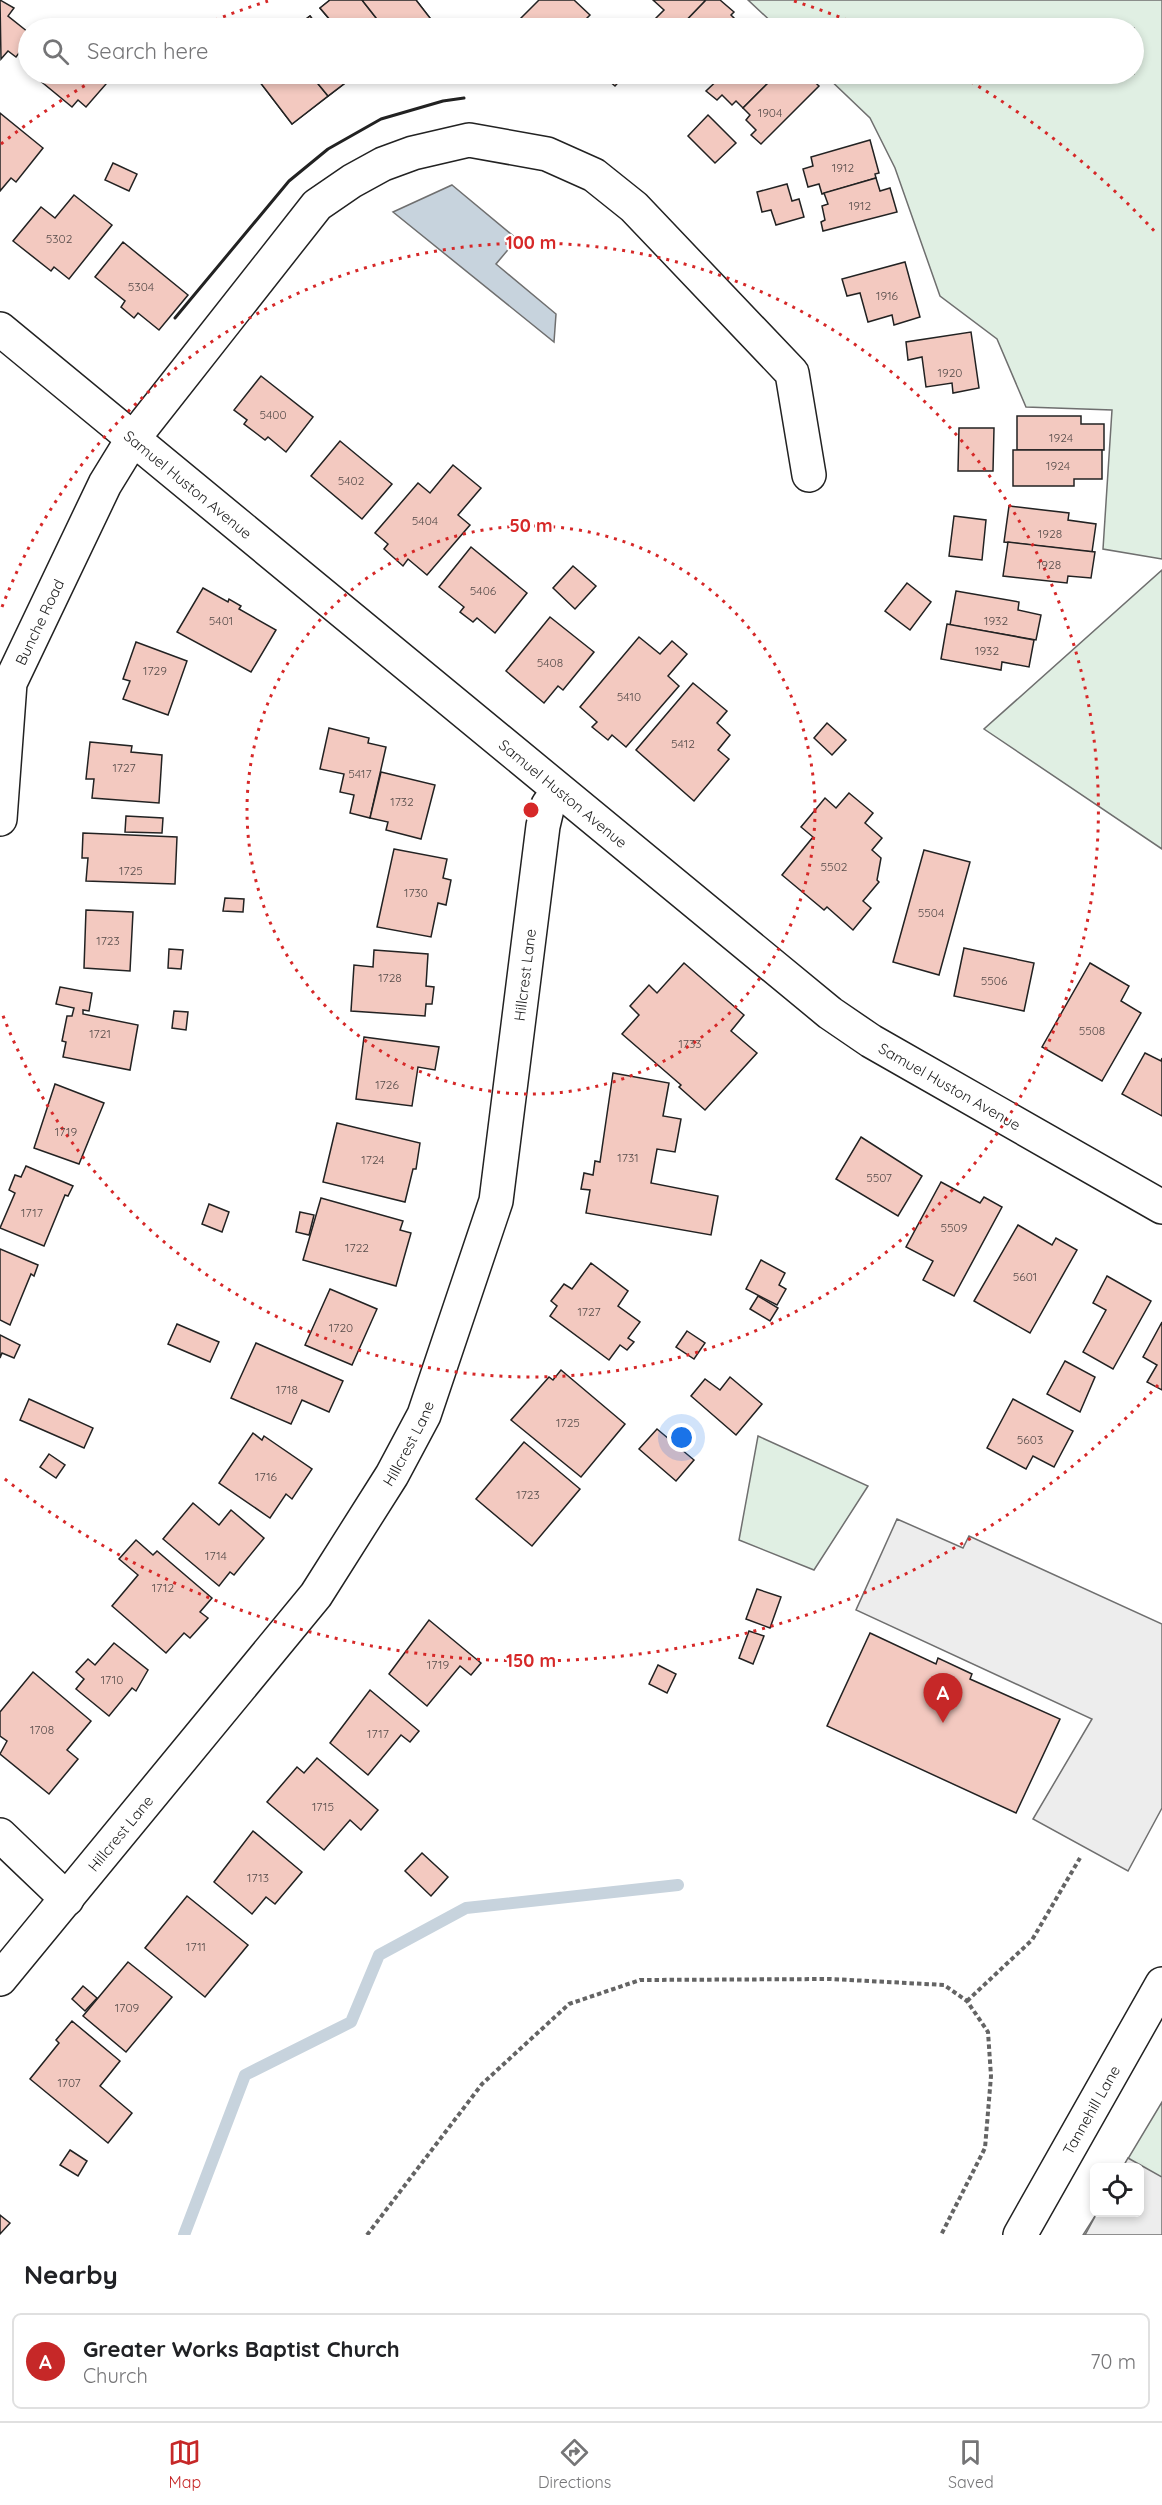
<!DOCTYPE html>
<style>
:root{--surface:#fff;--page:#f2f2f2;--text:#202124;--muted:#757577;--line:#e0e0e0;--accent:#c62828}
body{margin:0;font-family:Quicksand,sans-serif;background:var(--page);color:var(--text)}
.controls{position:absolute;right:18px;bottom:18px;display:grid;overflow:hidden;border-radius:9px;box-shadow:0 3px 9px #0003}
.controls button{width:54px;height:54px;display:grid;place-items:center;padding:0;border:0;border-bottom:2px solid var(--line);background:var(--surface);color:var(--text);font:30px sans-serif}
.you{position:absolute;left:682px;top:1438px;width:21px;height:21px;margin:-15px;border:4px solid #fff;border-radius:50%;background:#1a73e8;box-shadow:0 0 0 9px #1a73e833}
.badge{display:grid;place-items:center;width:39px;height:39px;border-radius:50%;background:var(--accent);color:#fff;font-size:20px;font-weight:700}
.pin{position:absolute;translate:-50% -50px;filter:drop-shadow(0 2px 3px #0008)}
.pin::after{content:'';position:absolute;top:32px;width:21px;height:18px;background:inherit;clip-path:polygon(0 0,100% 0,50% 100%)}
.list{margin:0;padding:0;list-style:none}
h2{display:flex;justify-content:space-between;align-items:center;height:78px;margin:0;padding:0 24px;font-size:26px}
h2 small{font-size:20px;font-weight:400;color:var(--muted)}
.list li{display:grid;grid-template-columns:39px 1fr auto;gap:18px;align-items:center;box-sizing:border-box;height:96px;margin:0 12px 12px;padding:0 12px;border:2px solid var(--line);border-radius:9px}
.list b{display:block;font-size:22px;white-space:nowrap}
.list p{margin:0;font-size:20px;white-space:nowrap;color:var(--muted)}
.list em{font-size:20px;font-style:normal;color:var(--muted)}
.icon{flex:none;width:33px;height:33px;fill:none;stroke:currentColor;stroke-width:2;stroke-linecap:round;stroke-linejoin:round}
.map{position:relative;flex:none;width:1162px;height:2235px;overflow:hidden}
.search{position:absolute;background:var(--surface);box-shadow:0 3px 9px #0003;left:18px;right:18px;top:18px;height:66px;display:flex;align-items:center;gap:15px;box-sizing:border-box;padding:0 21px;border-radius:33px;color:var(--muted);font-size:22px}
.sheet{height:186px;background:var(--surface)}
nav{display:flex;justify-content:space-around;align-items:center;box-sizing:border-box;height:84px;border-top:2px solid var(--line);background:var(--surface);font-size:16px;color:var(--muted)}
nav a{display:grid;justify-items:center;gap:3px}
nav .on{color:var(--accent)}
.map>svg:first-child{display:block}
.green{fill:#e0efe3;stroke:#6f6f6f;stroke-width:1.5}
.parking{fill:#ededed;stroke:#6f6f6f;stroke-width:1.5}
.water{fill:#c7d3dd;stroke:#6f6f6f;stroke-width:1.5}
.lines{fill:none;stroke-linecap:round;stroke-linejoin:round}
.stream{stroke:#c7d3dd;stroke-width:12}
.building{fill:#f3c9c0;stroke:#222;stroke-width:1.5}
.street-casing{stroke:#222;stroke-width:36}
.path{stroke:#646464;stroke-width:4;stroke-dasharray:4.5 3;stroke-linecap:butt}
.street{stroke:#fff;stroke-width:33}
.wall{stroke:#222;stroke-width:3}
.ring{fill:none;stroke:#d62828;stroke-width:3;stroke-dasharray:3 6}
.labels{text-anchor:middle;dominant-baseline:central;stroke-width:4.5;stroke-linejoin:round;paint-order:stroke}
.number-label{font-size:12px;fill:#564c4a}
.street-label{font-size:15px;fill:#222;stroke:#fff}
.centre{fill:#d62828;stroke:#fff;stroke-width:3}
.ring-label{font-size:18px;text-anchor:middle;font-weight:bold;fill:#d62828;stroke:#fff;stroke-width:4.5;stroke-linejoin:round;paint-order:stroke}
</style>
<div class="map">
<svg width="1162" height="2235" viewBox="0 0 1162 2235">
<rect width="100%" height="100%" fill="#fff"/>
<g class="green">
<path d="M748 0H1162V559L1103 549 1112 410 1026 407 997 339 940 296 895 168 870 118 824 74H1134V28H778Z"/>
<path d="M1162 570V849L984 729Z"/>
<path d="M758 1436 868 1486 814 1570 739 1540Z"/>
<path d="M1162 2102V2235H1083L1097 2213 1140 2212V2168L1123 2167Z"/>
</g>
<g class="parking">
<path d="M897 1519 963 1548 969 1536 1162 1624V1808L1128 1871 1033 1819 1092 1719 856 1610Z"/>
<path d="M1128 2158 1162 2177V2235H1085L1097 2213 1140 2212V2168L1123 2167Z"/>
</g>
<path class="water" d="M452 185 517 239 496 264 556 314 554 342 393 212Z"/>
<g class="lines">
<path class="stream" d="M184 2235 245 2075 351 2022 379 1955 466 1908 678 1885"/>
</g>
<g class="building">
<path d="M0 0 14 8 8 16 28 32V41L16 57 8 51 1 59Z"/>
<path d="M330 0H416L430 18 416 28H319L330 20 320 8Z"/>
<path d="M330 0H362L384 28H337L320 8Z"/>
<path d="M362 0H416L430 18 416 28H384Z"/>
<path d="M539 0H574L590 15 577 28H511Z"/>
<path d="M653 0H706L679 28H646L664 10Z"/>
<path d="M706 0H720L734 12 731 15 740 24 736 28H679Z"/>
<path d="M310 16 319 28H294Z"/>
<path d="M310 16 319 28H294Z"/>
<path d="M32 74H110L113 76 86 107 78 100 72 107Z"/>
<path d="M260 74H357L292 124 256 77Z"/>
<path d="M260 74H310L328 96 292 124 256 77Z"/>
<path d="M310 74H344L349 80 328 96Z"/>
<path d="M601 74H626L615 86Z"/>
<path d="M724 74H777L743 108 736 101 732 105 722 95 717 100 706 91Z"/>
<path d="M777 74H806L819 86 761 144 751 135 756 130 746 120 750 115 743 108Z"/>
<path d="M0 113 43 148 16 182 11 178 0 191Z"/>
<path d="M708 115 736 143 715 163 688 136Z"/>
<path d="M870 140 879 173 875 174 876 178 822 194 819 184 808 187 803 169 813 166 811 157Z"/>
<path d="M113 163 137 174 129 191 105 180Z"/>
<path d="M876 178 880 191 890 188 897 212 823 231 821 222 825 220 822 206 828 204 824 193Z"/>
<path d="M787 184 792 201 799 199 804 217 776 225 771 210 762 212 757 192Z"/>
<path d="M74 195 112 225 69 279 54 267 51 271 13 241 41 207 55 218Z"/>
<path d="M123 242 188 295 159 330 138 313 134 318 121 307 125 301 95 277Z"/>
<path d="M905 262 920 317 894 325 892 315 868 322 860 293 847 296 842 279Z"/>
<path d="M971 332 979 388 953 393 952 383 926 387 922 357 908 360 906 342Z"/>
<path d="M261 376 313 417 286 452 268 437 265 440 244 424 247 420 234 410Z"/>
<path d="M1017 416H1081V424H1104V450H1017Z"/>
<path d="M959 428H994L993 471H958Z"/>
<path d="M340 441 392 484 362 519 311 476Z"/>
<path d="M1013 450H1102V479H1074V486H1013Z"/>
<path d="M453 465 481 488 458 515 470 525 427 575 408 559 403 566 384 549 388 544 375 533 418 483 430 493Z"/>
<path d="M1009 506 1069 513 1068 520 1096 524 1092 552 1004 542Z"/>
<path d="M954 516 986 520 982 560 949 556Z"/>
<path d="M1008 542 1095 552 1091 578 1068 576 1067 583 1003 576Z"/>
<path d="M471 547 527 593 495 633 477 618 473 622 460 612 464 607 439 587Z"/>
<path d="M573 566 596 586 575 609 553 588Z"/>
<path d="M907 583 931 602 910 630 885 611Z"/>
<path d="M203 588 228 602 229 599 241 606 239 609 276 630 251 672 177 632Z"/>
<path d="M956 591 1019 602 1018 610 1041 615 1036 640 950 625Z"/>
<path d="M550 617 594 652 563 690 558 686 544 703 506 671Z"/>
<path d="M947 624 1034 640 1029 667 1002 662 1001 670 941 659Z"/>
<path d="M639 637 660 654 672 641 687 654 668 676 679 686 626 747 612 735 608 740 592 727 597 722 580 707Z"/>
<path d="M136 642 187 661 168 715 123 699 130 681 123 679Z"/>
<path d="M693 683 727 711 717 723 730 735 718 750 729 759 694 801 636 750Z"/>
<path d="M827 723 846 740 832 755 814 738Z"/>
<path d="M329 728 369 738 368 743 386 747 370 818 350 813 354 795 340 792 344 774 320 769Z"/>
<path d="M90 742 132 746 131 752 162 755 159 803 92 798 94 779H86Z"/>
<path d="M381 772 435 785 421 839 386 830 388 822 370 818Z"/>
<path d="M849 793 873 813 865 823 882 838 872 850 881 858 877 880 879 882 863 901 871 908 853 930 827 907 824 910 782 875 813 837 801 827 825 798 836 808Z"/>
<path d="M126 816 163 818 162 833 125 832Z"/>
<path d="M83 833 177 837 175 884 86 881 88 858H82Z"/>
<path d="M394 849 447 859 443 878 451 880 446 905 438 903 431 937 377 927Z"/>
<path d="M924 850 970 862 939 975 893 962Z"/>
<path d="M225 898 244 899 243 912 223 911Z"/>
<path d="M86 910 133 912 130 971 84 968Z"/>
<path d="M964 948 1034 963 1024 1011 954 996Z"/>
<path d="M169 949 183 950 181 969 168 968Z"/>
<path d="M374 950 428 954 426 986 434 987 432 1004H426L425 1016 351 1011 354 965 373 967Z"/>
<path d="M684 963 744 1015 731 1031 757 1053 705 1110 679 1087 681 1085 622 1034 639 1015 630 1006 649 985 657 993Z"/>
<path d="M1090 963 1129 986 1121 1001 1141 1013 1102 1081 1042 1047Z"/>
<path d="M60 987 92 993 89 1011 83 1010V1014L138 1025 130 1070 63 1057 66 1042 62 1041 67 1016H72L74 1008 56 1004Z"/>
<path d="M174 1011 188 1012 186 1030 172 1028Z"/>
<path d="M364 1037 439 1047 435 1070 418 1067 412 1106 356 1099Z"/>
<path d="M1145 1053 1161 1061 1162 1058V1116L1122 1094Z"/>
<path d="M613 1073 669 1083 663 1116 681 1119 675 1152 657 1149 651 1183 718 1196 711 1235 586 1213 590 1190 581 1189 584 1173 593 1175 595 1161 600 1162Z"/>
<path d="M55 1084 104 1103 79 1164 34 1148Z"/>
<path d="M337 1123 420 1143 416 1169H413L405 1202 323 1182Z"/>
<path d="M861 1137 922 1176 898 1216 836 1179Z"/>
<path d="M26 1166 73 1186 68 1196 65 1195 44 1246 0 1228 15 1193 9 1190 15 1175 21 1177Z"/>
<path d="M941 1182 980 1203 984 1197 1002 1207 954 1296 923 1280 933 1261 906 1247Z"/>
<path d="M321 1198 403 1221 400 1230 411 1233 396 1286 303 1260Z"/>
<path d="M209 1204 229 1212 222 1232 202 1224Z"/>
<path d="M300 1212 314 1215 309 1235 296 1232Z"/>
<path d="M1018 1225 1052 1245 1056 1238 1077 1250 1030 1333 974 1301Z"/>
<path d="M0 1249 38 1265 34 1276 31 1274 10 1325 0 1320Z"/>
<path d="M761 1260 785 1273 779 1285 786 1289 777 1305 746 1289Z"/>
<path d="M591 1263 628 1291 618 1306 640 1322 628 1338 634 1342 627 1350 620 1345 609 1360 550 1316 557 1306 551 1301 564 1284 572 1289Z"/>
<path d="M1107 1276 1151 1301 1113 1369 1083 1352 1106 1310 1093 1303Z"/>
<path d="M330 1289 377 1309 352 1365 305 1345Z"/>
<path d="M758 1296 778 1308 770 1321 750 1309Z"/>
<path d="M1162 1322V1390L1147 1382 1157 1365 1143 1357Z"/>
<path d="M177 1324 219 1342 210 1362 168 1344Z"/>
<path d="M687 1331 705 1343 694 1359 676 1347Z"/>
<path d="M0 1335 20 1345 14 1358 2 1353 0 1358Z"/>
<path d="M256 1343 343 1381 329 1412 302 1400 291 1424 231 1398Z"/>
<path d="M1065 1361 1095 1377 1080 1412 1047 1394Z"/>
<path d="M561 1370 625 1424 581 1477 511 1420 549 1377 553 1380Z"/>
<path d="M730 1377 762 1404 736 1435 691 1396 705 1379 720 1390Z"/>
<path d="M29 1399 93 1428 84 1448 20 1420Z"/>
<path d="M1013 1399 1073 1431 1054 1467 1033 1456 1026 1469 987 1448Z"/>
<path d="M657 1429 694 1460 676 1481 639 1449Z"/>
<path d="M253 1433 262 1440 264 1436 312 1469 292 1499 286 1494 270 1518 219 1483Z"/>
<path d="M524 1442 580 1489 532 1546 476 1499Z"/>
<path d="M49 1454 65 1465 56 1478 40 1467Z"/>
<path d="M193 1503 219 1525 231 1510 264 1538 234 1575 230 1572 219 1586 163 1539Z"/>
<path d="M136 1540 153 1555 157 1551 212 1598 200 1612 208 1618 190 1638 184 1633 166 1653 112 1606 138 1575 119 1559Z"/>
<path d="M757 1589 781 1597 770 1628 746 1619Z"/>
<path d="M429 1620 481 1663 471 1675 460 1666 427 1706 389 1674Z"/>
<path d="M749 1631 764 1636 753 1664 739 1658Z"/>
<path d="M870 1633 936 1664 938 1658 972 1674 970 1679 1060 1719 1016 1813 827 1726Z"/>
<path d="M114 1643 148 1670 136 1691 132 1688 109 1716 76 1689 84 1679 76 1672 88 1659 95 1665Z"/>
<path d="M658 1665 676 1674 667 1693 649 1684Z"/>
<path d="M33 1672 91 1721 67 1750 78 1759 49 1794 0 1754 7 1741 0 1736V1712Z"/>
<path d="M370 1690 419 1731 410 1742 401 1735 368 1775 330 1743Z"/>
<path d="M317 1758 378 1810 361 1830 350 1820 324 1850 267 1802 297 1767 304 1773Z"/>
<path d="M253 1831 302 1872 275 1904 266 1897 252 1914 214 1882Z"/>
<path d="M422 1853 448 1877 431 1896 405 1871Z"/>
<path d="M187 1896 248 1945 205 1997 145 1948Z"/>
<path d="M128 1962 172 1997 126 2052 83 2016Z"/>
<path d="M83 1986 97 1998 85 2011 72 1999Z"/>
<path d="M72 2021 120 2061 100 2086 132 2113 108 2143 30 2079 59 2043 56 2040Z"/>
<path d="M70 2150 87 2161 78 2176 60 2165Z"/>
<path d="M0 2215 10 2223 0 2234Z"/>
</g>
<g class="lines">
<g class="street-casing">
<g id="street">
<path id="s1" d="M0 329 830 1013 871 1041 1162 1207"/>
<path id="s2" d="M0 819 10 683 105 484 132 440 317 205 352 181 383 164 413 153 469 140 547 154 594 175 634 207 792 373 809 475"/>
<path d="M0 1835 67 1899"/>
<path id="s3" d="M0 1979 316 1595 392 1475 424 1415 496 1201 543 826 548 805 558 791"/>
<path id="s4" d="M1020 2235 1162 1984"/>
</g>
</g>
<g class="path">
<path d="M967 2001 1032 1940 1080 1858"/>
<path d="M367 2235 482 2084 569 2004 640 1980 831 1979 944 1985 967 2001 988 2032 991 2076 985 2148 941 2235"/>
</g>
<use href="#street" class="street"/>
<path class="wall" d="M175 318 289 181 328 149 381 119 443 101 464 98"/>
</g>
<g class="ring">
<circle cx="531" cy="810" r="284"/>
<path d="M2 607A567 567 0 1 1 2 1013"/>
<path d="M1158 1385A851 851 0 0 1 1 1476M1 144A851 851 0 0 1 99 77M198 27A851 851 0 0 1 268 1M794 1A851 851 0 0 1 864 27M963 77A851 851 0 0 1 1158 235"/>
</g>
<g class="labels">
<g class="number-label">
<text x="770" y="112">1904</text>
<text x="843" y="167">1912</text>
<text x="860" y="205">1912</text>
<text x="59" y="238">5302</text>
<text x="141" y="286">5304</text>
<text x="887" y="295">1916</text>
<text x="950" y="372">1920</text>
<text x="273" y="414">5400</text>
<text x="1061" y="437">1924</text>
<text x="1058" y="465">1924</text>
<text x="351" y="480">5402</text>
<text x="425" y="520">5404</text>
<text x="1050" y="533">1928</text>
<text x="1049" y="564">1928</text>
<text x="483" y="590">5406</text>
<text x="221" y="620">5401</text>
<text x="996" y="620">1932</text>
<text x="987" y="650">1932</text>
<text x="550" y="662">5408</text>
<text x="155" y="670">1729</text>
<text x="629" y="696">5410</text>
<text x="683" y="743">5412</text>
<text x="124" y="767">1727</text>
<text x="360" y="773">5417</text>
<text x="402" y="801">1732</text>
<text x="834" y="866">5502</text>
<text x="131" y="870">1725</text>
<text x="416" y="892">1730</text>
<text x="931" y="912">5504</text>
<text x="108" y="940">1723</text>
<text x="390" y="977">1728</text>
<text x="994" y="980">5506</text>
<text x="1092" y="1030">5508</text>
<text x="100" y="1033">1721</text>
<text x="690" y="1043">1733</text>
<text x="387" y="1084">1726</text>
<text x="66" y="1131">1719</text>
<text x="628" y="1157">1731</text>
<text x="373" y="1159">1724</text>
<text x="879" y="1177">5507</text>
<text x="32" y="1212">1717</text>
<text x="954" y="1227">5509</text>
<text x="357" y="1247">1722</text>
<text x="1025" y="1276">5601</text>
<text x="589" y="1311">1727</text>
<text x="341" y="1327">1720</text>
<text x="287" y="1389">1718</text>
<text x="568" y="1422">1725</text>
<text x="1030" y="1439">5603</text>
<text x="266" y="1476">1716</text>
<text x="528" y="1494">1723</text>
<text x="216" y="1555">1714</text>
<text x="163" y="1587">1712</text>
<text x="438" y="1664">1719</text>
<text x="112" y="1679">1710</text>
<text x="42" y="1729">1708</text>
<text x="378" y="1733">1717</text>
<text x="323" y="1806">1715</text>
<text x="258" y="1877">1713</text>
<text x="196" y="1946">1711</text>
<text x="127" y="2007">1709</text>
<text x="69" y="2082">1707</text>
</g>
<g class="street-label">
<text stroke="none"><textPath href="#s1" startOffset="244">Samuel Huston Avenue</textPath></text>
<text stroke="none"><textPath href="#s2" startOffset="204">Bunche Road</textPath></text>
<text stroke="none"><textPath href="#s1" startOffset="730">Samuel Huston Avenue</textPath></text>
<text stroke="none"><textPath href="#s3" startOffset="1161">Hillcrest Lane</textPath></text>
<text stroke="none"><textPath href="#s1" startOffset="1216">Samuel Huston Avenue</textPath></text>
<text stroke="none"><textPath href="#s3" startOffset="675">Hillcrest Lane</textPath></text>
<text stroke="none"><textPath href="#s3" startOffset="189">Hillcrest Lane</textPath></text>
<text stroke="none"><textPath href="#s4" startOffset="144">Tannehill Lane</textPath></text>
</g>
</g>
<circle cx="531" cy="810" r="9" class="centre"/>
<g class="ring-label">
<text x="531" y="249">100 m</text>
<text x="531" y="532">50 m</text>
<text x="531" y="1667">150 m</text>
</g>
</svg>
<div class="controls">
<button><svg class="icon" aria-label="locate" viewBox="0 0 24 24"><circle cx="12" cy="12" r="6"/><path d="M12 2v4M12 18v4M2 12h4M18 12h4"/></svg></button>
</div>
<div class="you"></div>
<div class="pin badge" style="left:943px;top:1723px">A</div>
<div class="search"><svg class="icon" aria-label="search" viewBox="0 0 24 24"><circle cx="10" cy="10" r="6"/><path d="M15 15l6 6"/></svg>Search here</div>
</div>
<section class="sheet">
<h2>Nearby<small></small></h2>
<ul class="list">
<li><span class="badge">A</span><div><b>Greater Works Baptist Church</b><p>Church</p></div><em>70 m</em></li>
</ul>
</section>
<nav>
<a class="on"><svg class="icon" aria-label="map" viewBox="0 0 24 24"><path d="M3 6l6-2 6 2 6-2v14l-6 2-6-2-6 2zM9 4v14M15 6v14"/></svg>Map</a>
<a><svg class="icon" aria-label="directions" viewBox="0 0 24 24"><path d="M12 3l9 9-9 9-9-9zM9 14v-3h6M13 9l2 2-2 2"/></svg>Directions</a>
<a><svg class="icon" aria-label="saved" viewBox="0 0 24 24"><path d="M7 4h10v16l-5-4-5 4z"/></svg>Saved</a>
</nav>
